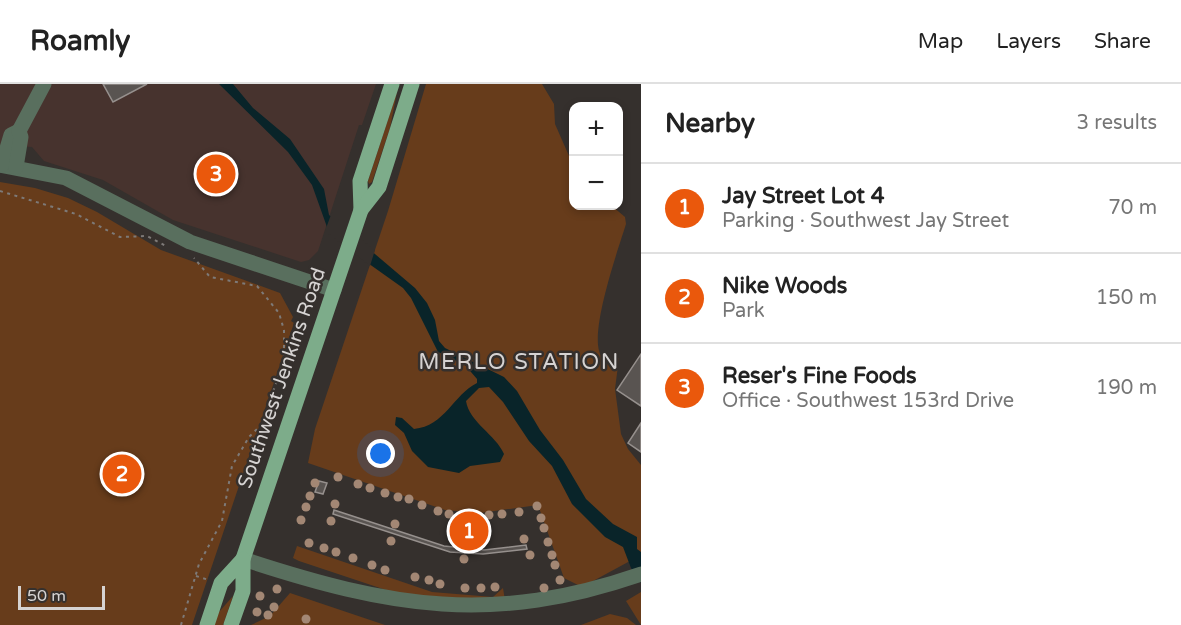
<!DOCTYPE html>
<meta charset="utf-8">
<style>
:root{--surface:#fff;--page:#f6f6f6;--text:#222;--muted:#767676;--line:#e0e0e0;--accent:#ea580c}
body{margin:0;font-family:"Varela Round",sans-serif;background:var(--page);color:var(--text)}
.controls{position:absolute;right:18px;top:18px;display:grid;overflow:hidden;border-radius:12px;box-shadow:0 3px 9px #0003}
.controls button{width:54px;height:54px;display:grid;place-items:center;padding:0;border:0;border-bottom:2px solid var(--line);background:var(--surface);color:var(--text);font:30px sans-serif}
.scale{position:absolute;left:18px;bottom:15px;width:87px;box-sizing:border-box;padding-left:6px;border:3px solid #d6d3d2;border-top:0;font-size:16px;line-height:21px;white-space:nowrap;color:#d6d3d2;-webkit-text-stroke:4px #35302d;paint-order:stroke}
.you{position:absolute;left:381px;top:370px;width:21px;height:21px;margin:-15px;border:4px solid #fff;border-radius:50%;background:#1a73e8;box-shadow:0 0 0 9px #1a73e833}
.badge{display:grid;place-items:center;width:39px;height:39px;border-radius:50%;background:var(--accent);color:#fff;font-size:20px;font-weight:700}
.pin{position:absolute;translate:-50% -50%;border:3px solid #fff;box-shadow:0 2px 6px #0006}
.list{margin:0;padding:0;list-style:none}
h2{display:flex;justify-content:space-between;align-items:center;height:78px;margin:0;padding:0 24px;font-size:26px}
h2 small{font-size:20px;font-weight:400;color:var(--muted)}
.list li{display:grid;grid-template-columns:39px 1fr auto;gap:18px;align-items:center;box-sizing:border-box;height:90px;padding:0 24px;border-top:2px solid var(--line)}
.list b{display:block;font-size:22px;white-space:nowrap}
.list p{margin:0;font-size:20px;white-space:nowrap;color:var(--muted)}
.list em{font-size:20px;font-style:normal;color:var(--muted)}
.map{position:relative;flex:none;width:641px;height:541px;overflow:hidden}
header{display:flex;align-items:center;gap:36px;box-sizing:border-box;height:84px;padding:0 30px;background:var(--surface);border-bottom:2px solid var(--line)}
header strong{font-size:28px}
nav{display:flex;gap:33px;margin-inline-start:auto;font-size:21px}
main{display:flex}
aside{flex:1;background:var(--surface)}
.map>svg:first-child{display:block}
.industrial{fill:#47332e}
.green{fill:#673c1b}
.water{fill:#092429}
.pier{fill:#35302d}
.building{fill:#595451;stroke:#96908d;stroke-width:1.5}
.lines{fill:none;stroke-linecap:round;stroke-linejoin:round}
.path{stroke:#7e7a78;stroke-width:2;stroke-dasharray:3 4.5;stroke-linecap:butt}
.minor{stroke:#596f5e;stroke-width:15}
.major{stroke:#7dac8a;stroke-width:15}
.tree{fill:#a38774}
.labels{text-anchor:middle;dominant-baseline:central;stroke-width:5;stroke-linejoin:round;paint-order:stroke}
.street-label{font-size:20px;fill:#d6d3d2;stroke:#35302d}
.quarter-label{font-size:22px;letter-spacing:1.5px;fill:#d6d3d2;stroke:#35302d}
</style>
<header>
<strong>Roamly</strong>
<nav><a>Map</a><a>Layers</a><a>Share</a></nav>
</header>
<main>
<div class="map">
<svg width="641" height="541" viewBox="0 0 641 541">
<rect width="100%" height="100%" fill="#35302d"/>
<path class="industrial" d="M0 0H376L362 41H359L318 167 309 176 301 178 173 136 103 96 44 77 32 63 0 61Z"/>
<g class="green">
<path d="M426 0H542L554 20 555 40 573 81 574 122H612L625 133 626 140C619 163 585 258 603 274H619L615 305 621 350 628 365 641 381V471L582 503 564 494 538 421 480 429 445 426 308 379 315 345 388 127Z"/>
<path d="M397 8 390 44 372 98 369 100 368 97Z"/>
<path d="M0 98 35 104 68 114 97 128 161 166 280 209 293 233 291 237 294 239 192 541H0Z"/>
<path d="M297 462 432 508 493 513 503 504 506 523 392 508 299 477 293 474Z"/>
<path d="M641 508V541L626 517Z"/>
<path d="M290 509 293 510 385 541H251L270 532Z"/>
<path d="M233 512 223 541H214L219 528Z"/>
<path d="M610 530 627 534 636 541H581Z"/>
</g>
<path class="water" d="M219 0H233L253 24 290 55 324 105 329 131 415 204 427 219 435 236 439 257 445 264 504 293 517 307 540 346 563 376 586 415 613 440 637 453V465L641 468V499L631 484 623 463 605 453 572 420 552 382 529 357 503 318 489 303 479 304 466 317C469 338 496 351 504 370L500 378 470 382 459 389 428 383 412 367 404 349 395 341 396 333 402 334 414 345C445 342 453 311 477 299V295L465 281 438 268 411 214 403 204 358 172 327 143 312 101 288 68Z"/>
<path class="pier" d="M332 128 345 143 375 166 370 182 325 147Z"/>
<g class="building">
<path d="M103 0H147L113 18Z"/>
<path d="M641 270V322L617 306Z"/>
<path d="M641 339V368L628 359Z"/>
<path d="M319 397 327 399 323 410 315 408Z"/>
<path d="M334 426 444 462 484 466 526 461 527 465 483 470 450 468 333 430Z"/>
</g>
<g class="lines">
<g class="path">
<path d="M0 107 76 130 120 153 147 152 168 163"/>
<path d="M196 492 209 496"/>
<path d="M181 541 199 480 222 437 232 382 249 353 262 340 284 276V246L279 229 257 202 210 193 194 174"/>
</g>
<g class="minor">
<path d="M0 81 66 94 190 158 334 206"/>
<path d="M2 81 11 51 19 47"/>
<path d="M16 83 21 53 19 47 44 0"/>
<path d="M243 475C392 524 493 541 641 490"/>
</g>
<g class="major">
<path d="M361 126 360 97 392 0"/>
<path d="M243 475 361 126 379 103 412 0"/>
<path d="M207 541 221 499 243 475V507L231 541"/>
</g>
</g>
<g class="tree">
<circle cx="338" cy="393" r="4.5"/>
<circle cx="315" cy="399" r="4.5"/>
<circle cx="358" cy="400" r="4.5"/>
<circle cx="370" cy="404" r="4.5"/>
<circle cx="385" cy="409" r="4.5"/>
<circle cx="310" cy="412" r="4.5"/>
<circle cx="398" cy="413" r="4.5"/>
<circle cx="409" cy="415" r="4.5"/>
<circle cx="335" cy="420" r="4.5"/>
<circle cx="422" cy="421" r="4.5"/>
<circle cx="537" cy="422" r="4.5"/>
<circle cx="306" cy="423" r="4.5"/>
<circle cx="438" cy="427" r="4.5"/>
<circle cx="519" cy="428" r="4.5"/>
<circle cx="449" cy="430" r="4.5"/>
<circle cx="502" cy="430" r="4.5"/>
<circle cx="463" cy="431" r="4.5"/>
<circle cx="489" cy="431" r="4.5"/>
<circle cx="477" cy="432" r="4.5"/>
<circle cx="541" cy="434" r="4.5"/>
<circle cx="301" cy="436" r="4.5"/>
<circle cx="331" cy="437" r="4.5"/>
<circle cx="395" cy="440" r="4.5"/>
<circle cx="544" cy="444" r="4.5"/>
<circle cx="524" cy="455" r="4.5"/>
<circle cx="391" cy="457" r="4.5"/>
<circle cx="548" cy="458" r="4.5"/>
<circle cx="309" cy="459" r="4.5"/>
<circle cx="466" cy="460" r="4.5"/>
<circle cx="324" cy="464" r="4.5"/>
<circle cx="336" cy="468" r="4.5"/>
<circle cx="530" cy="471" r="4.5"/>
<circle cx="552" cy="471" r="4.5"/>
<circle cx="353" cy="474" r="4.5"/>
<circle cx="464" cy="475" r="4.5"/>
<circle cx="372" cy="481" r="4.5"/>
<circle cx="555" cy="481" r="4.5"/>
<circle cx="385" cy="486" r="4.5"/>
<circle cx="415" cy="493" r="4.5"/>
<circle cx="429" cy="496" r="4.5"/>
<circle cx="560" cy="496" r="4.5"/>
<circle cx="440" cy="500" r="4.5"/>
<circle cx="495" cy="503" r="4.5"/>
<circle cx="465" cy="504" r="4.5"/>
<circle cx="481" cy="504" r="4.5"/>
<circle cx="544" cy="504" r="4.5"/>
<circle cx="277" cy="505" r="4.5"/>
<circle cx="260" cy="512" r="4.5"/>
<circle cx="274" cy="523" r="4.5"/>
<circle cx="257" cy="528" r="4.5"/>
<circle cx="268" cy="531" r="4.5"/>
<circle cx="306" cy="535" r="4.5"/>
</g>
<g class="labels">
<g class="street-label">
<text transform="translate(282 294) rotate(-71)">Southwest Jenkins Road</text>
</g>
<g class="quarter-label">
<text x="519" y="278">MERLO STATION</text>
</g>
</g>
</svg>
<div class="controls">
<button>+</button>
<button>−</button>
</div>
<div class="scale">50 m</div>
<div class="you"></div>
<div class="pin badge" style="left:469px;top:447px">1</div>
<div class="pin badge" style="left:122px;top:390px">2</div>
<div class="pin badge" style="left:216px;top:90px">3</div>
</div>
<aside>
<h2>Nearby<small>3 results</small></h2>
<ul class="list">
<li><span class="badge">1</span><div><b>Jay Street Lot 4</b><p>Parking · Southwest Jay Street</p></div><em>70 m</em></li>
<li><span class="badge">2</span><div><b>Nike Woods</b><p>Park</p></div><em>150 m</em></li>
<li><span class="badge">3</span><div><b>Reser's Fine Foods</b><p>Office · Southwest 153rd Drive</p></div><em>190 m</em></li>
</ul>
</aside>
</main>
